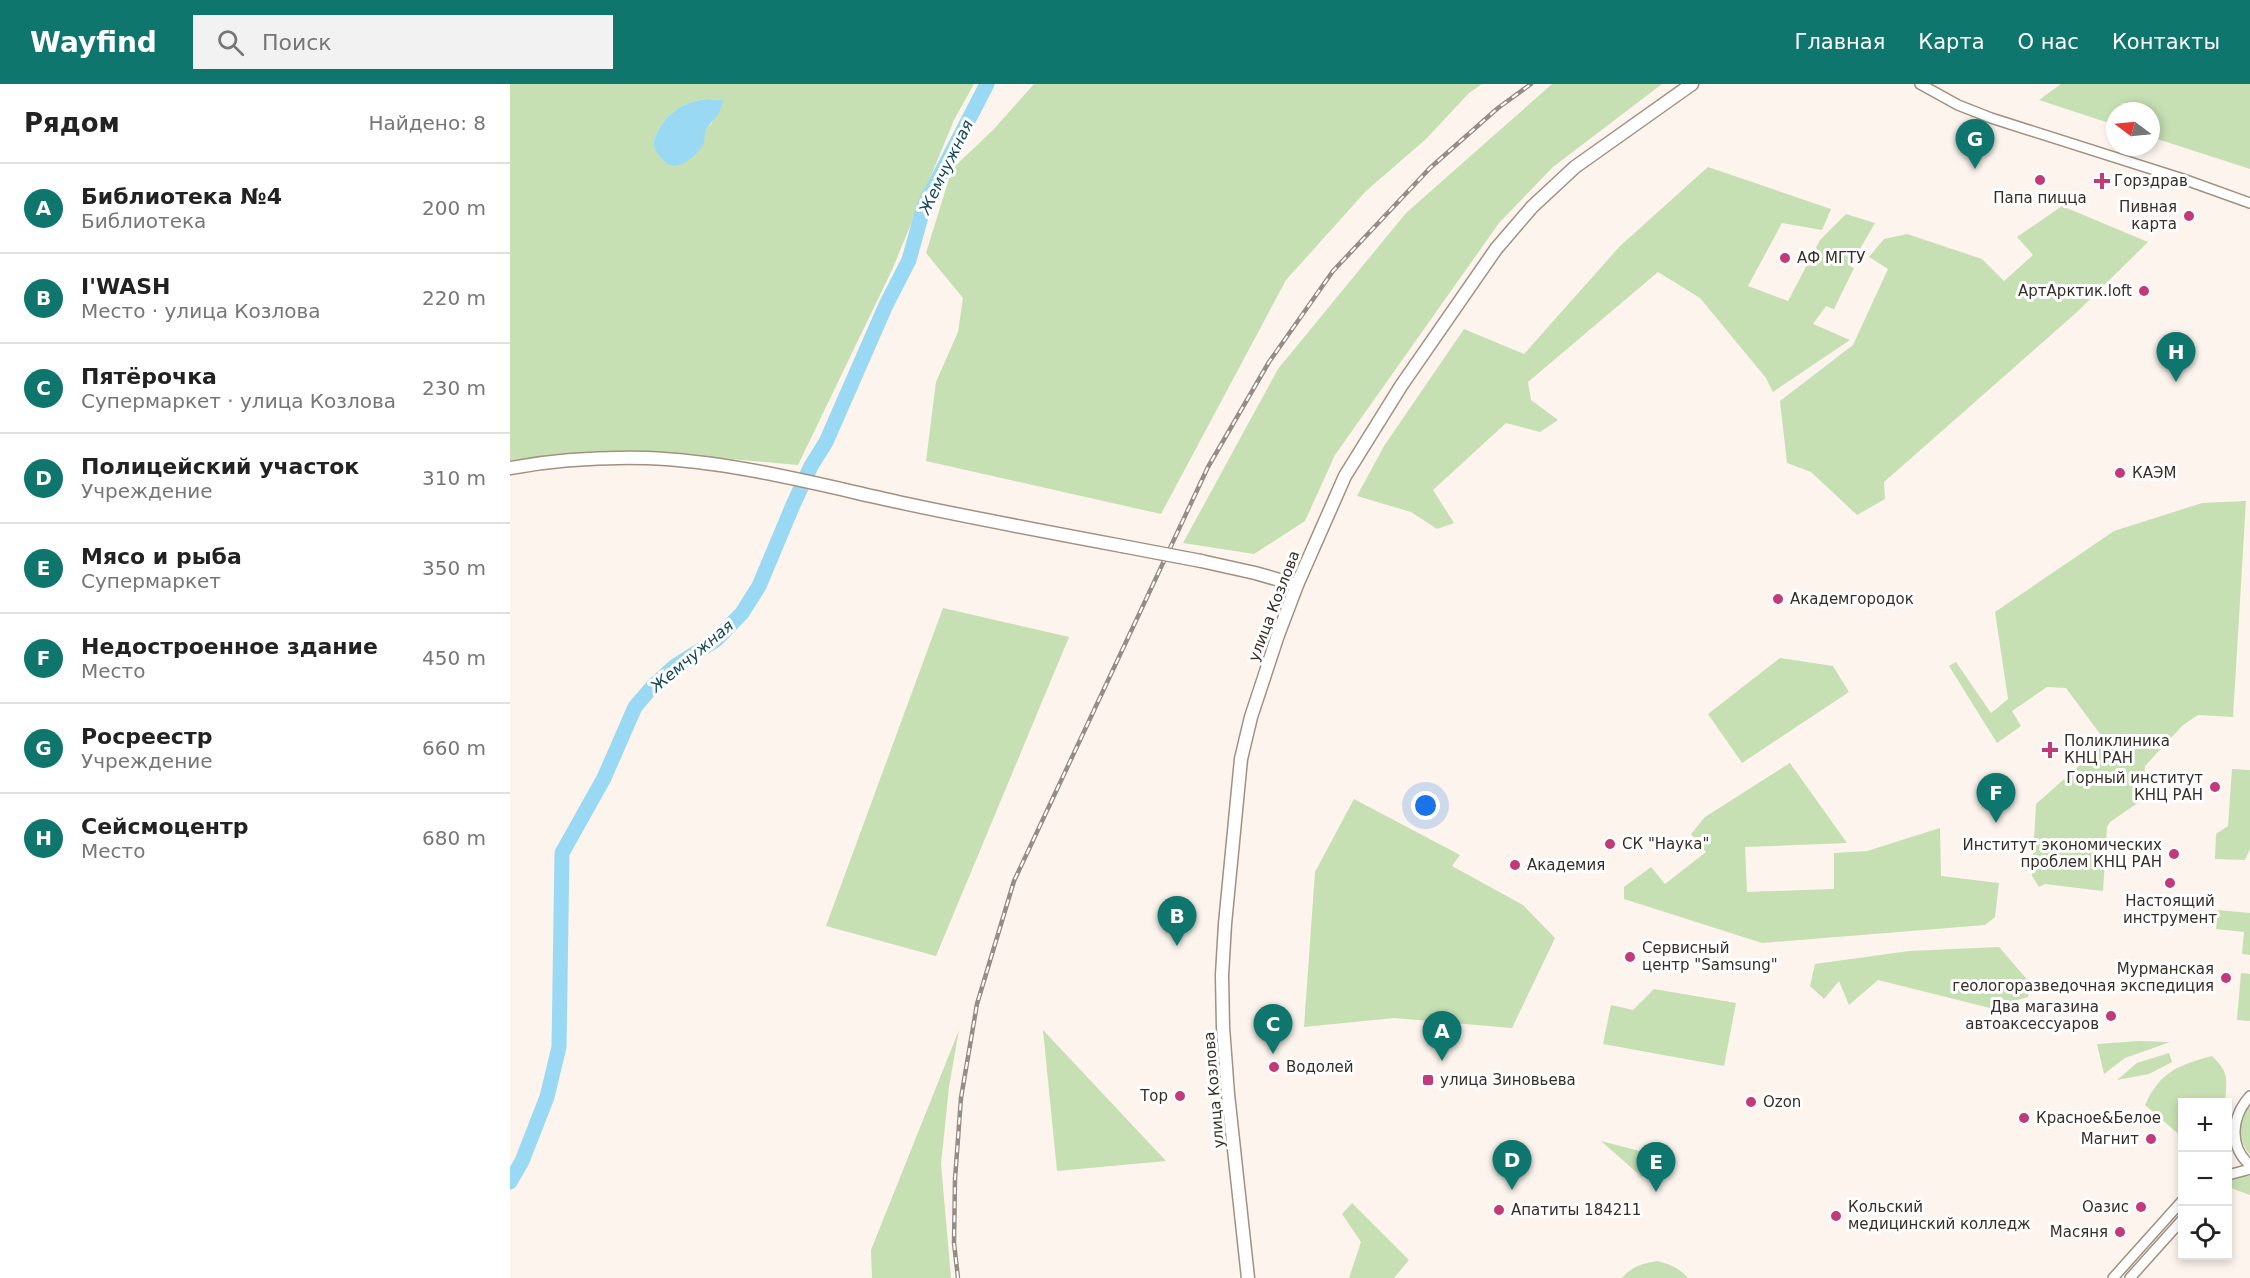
<!DOCTYPE html>
<html lang="ru">
<meta charset="utf-8">
<style>
:root{--surface:#fff;--page:#f2f2f2;--text:#222;--muted:#767676;--line:#e0e0e0;--accent:#0f766e}
body{margin:0;font-family:"DejaVu Sans",sans-serif;background:var(--page);color:var(--text)}
.controls{position:absolute;right:18px;bottom:18px;display:grid;overflow:hidden;border-radius:0px;box-shadow:0 3px 9px #0003}
.controls button{width:54px;height:54px;display:grid;place-items:center;padding:0;border:0;border-bottom:2px solid var(--line);background:var(--surface);color:var(--text);font:30px sans-serif}
.compass{position:absolute;left:1596px;top:18px;width:54px;height:54px;border-radius:50%;background:var(--surface);box-shadow:0 3px 9px #0003;rotate:286deg}
.you{position:absolute;left:916px;top:722px;width:21px;height:21px;margin:-15px;border:4px solid #fff;border-radius:50%;background:#1a73e8;box-shadow:0 0 0 9px #1a73e833}
.badge{display:grid;place-items:center;width:39px;height:39px;border-radius:50%;background:var(--accent);color:#fff;font-size:20px;font-weight:700}
.pin{position:absolute;translate:-50% -50px;filter:drop-shadow(0 2px 3px #0008)}
.pin::after{content:'';position:absolute;top:32px;width:21px;height:18px;background:inherit;clip-path:polygon(0 0,100% 0,50% 100%)}
.list{margin:0;padding:0;list-style:none}
h2{display:flex;justify-content:space-between;align-items:center;height:78px;margin:0;padding:0 24px;font-size:26px}
h2 small{font-size:20px;font-weight:400;color:var(--muted)}
.list li{display:grid;grid-template-columns:39px 1fr auto;gap:18px;align-items:center;box-sizing:border-box;height:90px;padding:0 24px;border-top:2px solid var(--line)}
.list b{display:block;font-size:22px;white-space:nowrap}
.list p{margin:0;font-size:20px;white-space:nowrap;color:var(--muted)}
.list em{font-size:20px;font-style:normal;color:var(--muted)}
.icon{flex:none;width:33px;height:33px;fill:none;stroke:currentColor;stroke-width:2;stroke-linecap:round;stroke-linejoin:round}
.map{position:relative;flex:none;width:1740px;height:1194px;overflow:hidden}
header{display:flex;align-items:center;gap:36px;box-sizing:border-box;height:84px;padding:0 30px;background:var(--accent);color:#fff}
header strong{font-size:28px}
nav{display:flex;gap:33px;margin-inline-start:auto;font-size:21px}
.search{width:420px;height:54px;background:var(--page);display:flex;align-items:center;gap:15px;box-sizing:border-box;padding:0 21px;border-radius:0px;color:var(--muted);font-size:22px}
main{display:flex}
aside{flex:1;background:var(--surface)}
.map>svg:first-child{display:block}
.green{fill:#c6e0b3;fill-rule:evenodd}
.water{fill:#9ad9f3}
.lines{fill:none;stroke-linecap:round;stroke-linejoin:round}
.river{stroke:#9ad9f3;stroke-width:15}
.minor-casing{stroke:#a29080;stroke-width:12}
.major-casing{stroke:#a29080;stroke-width:15}
.minor{stroke:#fff;stroke-width:9}
.major{stroke:#fff;stroke-width:12}
.rail-casing{stroke:#948c85;stroke-width:4.5}
.rail{stroke:#fff;stroke-width:2;stroke-dasharray:7;stroke-linecap:butt}
.major-bridge-casing{stroke:#a29080;stroke-width:15;stroke-linecap:butt}
.major-bridge{stroke:#fff;stroke-width:12}
.poi-dot{fill:#c23a79;stroke:#fff;stroke-width:2}
.labels{text-anchor:middle;dominant-baseline:central;stroke-width:6;stroke-linejoin:round;paint-order:stroke}
.poi-label{font-size:15px;fill:#362e28;stroke:#fff;text-anchor:start}
.street-label{font-size:15px;fill:#362e28;stroke:#fff}
.water-label{font-size:16px;font-style:italic;fill:#13475a;stroke:#fff}
</style>
<header>
<strong>Wayfind</strong>
<div class="search"><svg class="icon" aria-label="search" viewBox="0 0 24 24"><circle cx="10" cy="10" r="6"/><path d="M15 15l6 6"/></svg>Поиск</div>
<nav><a>Главная</a><a>Карта</a><a>О нас</a><a>Контакты</a></nav>
</header>
<main>
<aside>
<h2>Рядом<small>Найдено: 8</small></h2>
<ul class="list">
<li><span class="badge">A</span><div><b>Библиотека №4</b><p>Библиотека</p></div><em>200 m</em></li>
<li><span class="badge">B</span><div><b>I'WASH</b><p>Место · улица Козлова</p></div><em>220 m</em></li>
<li><span class="badge">C</span><div><b>Пятёрочка</b><p>Супермаркет · улица Козлова</p></div><em>230 m</em></li>
<li><span class="badge">D</span><div><b>Полицейский участок</b><p>Учреждение</p></div><em>310 m</em></li>
<li><span class="badge">E</span><div><b>Мясо и рыба</b><p>Супермаркет</p></div><em>350 m</em></li>
<li><span class="badge">F</span><div><b>Недостроенное здание</b><p>Место</p></div><em>450 m</em></li>
<li><span class="badge">G</span><div><b>Росреестр</b><p>Учреждение</p></div><em>660 m</em></li>
<li><span class="badge">H</span><div><b>Сейсмоцентр</b><p>Место</p></div><em>680 m</em></li>
</ul>
</aside>
<div class="map">
<svg width="1740" height="1194" viewBox="0 0 1740 1194">
<rect width="100%" height="100%" fill="#fcf4ed"/>
<g class="green">
<path d="M0 0H464L444 36 382 186 288 381 153 369 0 376ZM197 15 212 16 201 40 155 79 143 61C149 34 171 17 197 15Z"/>
<path d="M524 0H972L959 9 916 55 856 107 776 196 651 430 416 377 426 298 448 248 453 214 416 169 442 85 483 46Z"/>
<path d="M1042 0H1152L1043 83 989 139 825 371 795 437 744 470 673 459 768 285 896 129Z"/>
<path d="M1551 0H1740V85L1641 53V27H1605V41L1529 16Z"/>
<path d="M1198 83 1321 125 1312 146 1272 139 1238 202 1278 217 1310 156 1336 130 1365 139 1340 182 1344 184 1324 225 1316 222 1303 240 1340 256 1263 308 1256 294 1190 214 1148 188 1018 298 1021 316 1048 336 1030 348 996 339 923 406 944 439 927 445 901 428 847 412 874 362 954 245 1014 270 1110 162Z"/>
<path d="M1552 122 1638 158 1567 228 1374 398 1375 415 1347 431 1301 388 1277 379 1270 317 1343 261 1378 185 1359 173 1374 155 1397 150 1472 175 1494 197 1523 171 1507 153Z"/>
<path d="M1736 417 1723 633 1688 631 1673 641 1635 682 1632 716 1600 738 1597 743 1593 807 1535 800 1529 803 1522 792 1526 720 1596 658 1556 604 1537 603 1502 627 1511 642 1487 659 1439 582 1446 578 1481 629 1498 615 1485 528 1604 447 1692 419Z"/>
<path d="M433 524 559 553 426 872 316 842Z"/>
<path d="M1270 574 1323 582 1339 608 1232 679 1198 630Z"/>
<path d="M1280 679 1337 759 1235 763 1237 808 1324 805V769L1357 767 1430 744 1431 792 1489 799 1485 833 1475 841 1252 859 1114 815V803L1141 783 1155 800 1196 768 1181 750 1195 733Z"/>
<path d="M1722 685 1740 686V765L1735 776 1705 775 1706 750 1718 742Z"/>
<path d="M844 715 950 771 942 782 1013 821 1045 854 1002 944 884 934 794 943 805 788Z"/>
<path d="M1708 826 1740 829V871L1732 870 1734 848 1706 845Z"/>
<path d="M1489 863 1521 900 1518 913 1480 924 1368 896 1339 921 1329 897 1314 915 1300 902 1305 880 1399 867Z"/>
<path d="M1731 889 1740 890V937L1727 936Z"/>
<path d="M1144 905 1226 919 1214 982 1093 960 1101 921 1123 926Z"/>
<path d="M449 946 439 1003 431 1080 441 1194H362L361 1166Z"/>
<path d="M533 946 656 1077 547 1087Z"/>
<path d="M1629 957 1660 958 1615 974 1594 990 1587 960Z"/>
<path d="M1659 969 1662 978 1639 990 1607 996 1627 979Z"/>
<path d="M1702 972C1719 988 1717 995 1715 1018H1672V1053L1635 1021C1651 987 1667 982 1702 972Z"/>
<path d="M1740 1021V1071C1727 1056 1728 1035 1740 1021Z"/>
<path d="M1091 1057 1149 1072 1132 1093Z"/>
<path d="M1730 1091 1740 1092V1111L1718 1103V1095Z"/>
<path d="M842 1119 899 1176 884 1194H839L851 1158 832 1130Z"/>
<path d="M1147 1177C1160 1180 1169 1184 1178 1194H1112C1121 1183 1133 1179 1147 1177Z"/>
</g>
<path class="water" d="M197 15 213 16C210 32 206 32 197 44 194 48 195 53 194 58 189 70 171 87 157 80 151 76 146 66 143 61 149 34 171 17 197 15Z"/>
<g class="lines">
<path class="river" d="M0 1098 12 1077 37 1013 49 963 52 769 94 694 125 623 142 603 165 582 206 556 232 529 249 502 283 421 301 382 316 358 376 221 399 176 414 122 477 0"/>
<g class="minor-casing">
<g id="minor">
<path d="M1410 0 1448 21 1481 34 1673 95 1740 119"/>
<path d="M1740 1012C1722 1032 1718 1062 1740 1081"/>
<path d="M1718 1091 1740 1085"/>
<path d="M1603 1194 1672 1117"/>
<path d="M1620 1194 1672 1136"/>
</g>
</g>
<g class="major-casing">
<g id="major">
<path d="M0 384C44 376 91 373 136 374 221 377 306 400 388 418 462 434 537 448 612 462"/>
<path d="M691 477 745 489 787 501"/>
<path d="M738 1194 718 1010 713 943 712 891 715 840 731 675 741 633 768 551 787 501 835 392 891 302 986 165 1022 123 1065 83 1182 0"/>
</g>
</g>
<use href="#minor" class="minor"/>
<use href="#major" class="major"/>
<g class="rail-casing">
<path id="rail" d="M448 1194 444 1159 445 1095 451 1014 467 920 504 797 698 383 759 278 823 187 920 84 988 24 1021 0"/>
</g>
<use href="#rail" class="rail"/>
<g class="major-bridge-casing">
<path id="major-bridge" d="M612 462 691 477"/>
</g>
<use href="#major-bridge" class="major-bridge"/>
</g>
<g class="poi-dot">
<circle cx="1530" cy="96" r="6"/>
<path d="M1589 88h6v6h6v6h-6v6h-6v-6h-6v-6h6z"/>
<circle cx="1679" cy="132" r="6"/>
<circle cx="1275" cy="174" r="6"/>
<circle cx="1634" cy="207" r="6"/>
<circle cx="1610" cy="389" r="6"/>
<circle cx="1268" cy="515" r="6"/>
<path d="M1537 657h6v6h6v6h-6v6h-6v-6h-6v-6h6z"/>
<circle cx="1705" cy="703" r="6"/>
<circle cx="1100" cy="760" r="6"/>
<circle cx="1664" cy="770" r="6"/>
<circle cx="1005" cy="781" r="6"/>
<circle cx="1660" cy="799" r="6"/>
<circle cx="1120" cy="873" r="6"/>
<circle cx="1716" cy="894" r="6"/>
<circle cx="1601" cy="932" r="6"/>
<circle cx="764" cy="983" r="6"/>
<rect x="912" y="990" width="12" height="12" rx="3"/>
<circle cx="670" cy="1012" r="6"/>
<circle cx="1241" cy="1018" r="6"/>
<circle cx="1514" cy="1034" r="6"/>
<circle cx="1641" cy="1055" r="6"/>
<circle cx="1631" cy="1123" r="6"/>
<circle cx="989" cy="1126" r="6"/>
<circle cx="1326" cy="1132" r="6"/>
<circle cx="1610" cy="1148" r="6"/>
</g>
<g class="labels">
<g class="poi-label">
<text x="1604" y="97">Горздрав</text>
<text x="1530" y="114" text-anchor="middle">Папа пицца</text>
<text x="1667" y="123" text-anchor="end">Пивная<tspan x="1667" dy="17">карта</tspan></text>
<text x="1287" y="174">АФ МГТУ</text>
<text x="1622" y="207" text-anchor="end">АртАрктик.loft</text>
<text x="1622" y="389">КАЭМ</text>
<text x="1280" y="515">Академгородок</text>
<text x="1554" y="657">Поликлиника<tspan x="1554" dy="17">КНЦ РАН</tspan></text>
<text x="1693" y="694" text-anchor="end">Горный институт<tspan x="1693" dy="17">КНЦ РАН</tspan></text>
<text x="1112" y="760">СК "Наука"</text>
<text x="1652" y="761" text-anchor="end">Институт экономических<tspan x="1652" dy="17">проблем КНЦ РАН</tspan></text>
<text x="1017" y="781">Академия</text>
<text x="1660" y="817" text-anchor="middle">Настоящий<tspan x="1660" dy="17">инструмент</tspan></text>
<text x="1132" y="864">Сервисный<tspan x="1132" dy="17">центр "Samsung"</tspan></text>
<text x="1704" y="885" text-anchor="end">Мурманская<tspan x="1704" dy="17">геологоразведочная экспедиция</tspan></text>
<text x="1589" y="923" text-anchor="end">Два магазина<tspan x="1589" dy="17">автоаксессуаров</tspan></text>
<text x="776" y="983">Водолей</text>
<text x="930" y="996">улица Зиновьева</text>
<text x="658" y="1012" text-anchor="end">Тор</text>
<text x="1253" y="1018">Ozon</text>
<text x="1526" y="1034">Красное&amp;Белое</text>
<text x="1629" y="1055" text-anchor="end">Магнит</text>
<text x="1338" y="1123">Кольский<tspan x="1338" dy="17">медицинский колледж</tspan></text>
<text x="1619" y="1123" text-anchor="end">Оазис</text>
<text x="1001" y="1126">Апатиты 184211</text>
<text x="1598" y="1148" text-anchor="end">Масяня</text>
</g>
<g class="street-label">
<text transform="translate(764 522) rotate(-69)">улица Козлова</text>
<text transform="translate(704 1006) rotate(-95)">улица Козлова</text>
</g>
<g class="water-label">
<text transform="translate(436 83) rotate(-64)">Жемчужная</text>
<text transform="translate(182 572) rotate(-40)">Жемчужная</text>
</g>
</g>
</svg>
<div class="controls">
<button>+</button>
<button>−</button>
<button><svg class="icon" aria-label="locate" viewBox="0 0 24 24"><circle cx="12" cy="12" r="6"/><path d="M12 2v4M12 18v4M2 12h4M18 12h4"/></svg></button>
</div>
<svg class="compass" viewBox="-18 -18 36 36"><path d="M0-13l5 13h-10z" fill="#e53935"/><path d="M0 13l5-13h-10z" fill="#767676"/></svg>
<div class="you"></div>
<div class="pin badge" style="left:932px;top:977px">A</div>
<div class="pin badge" style="left:667px;top:862px">B</div>
<div class="pin badge" style="left:763px;top:970px">C</div>
<div class="pin badge" style="left:1002px;top:1106px">D</div>
<div class="pin badge" style="left:1146px;top:1108px">E</div>
<div class="pin badge" style="left:1486px;top:739px">F</div>
<div class="pin badge" style="left:1465px;top:85px">G</div>
<div class="pin badge" style="left:1666px;top:298px">H</div>
</div>
</main>
